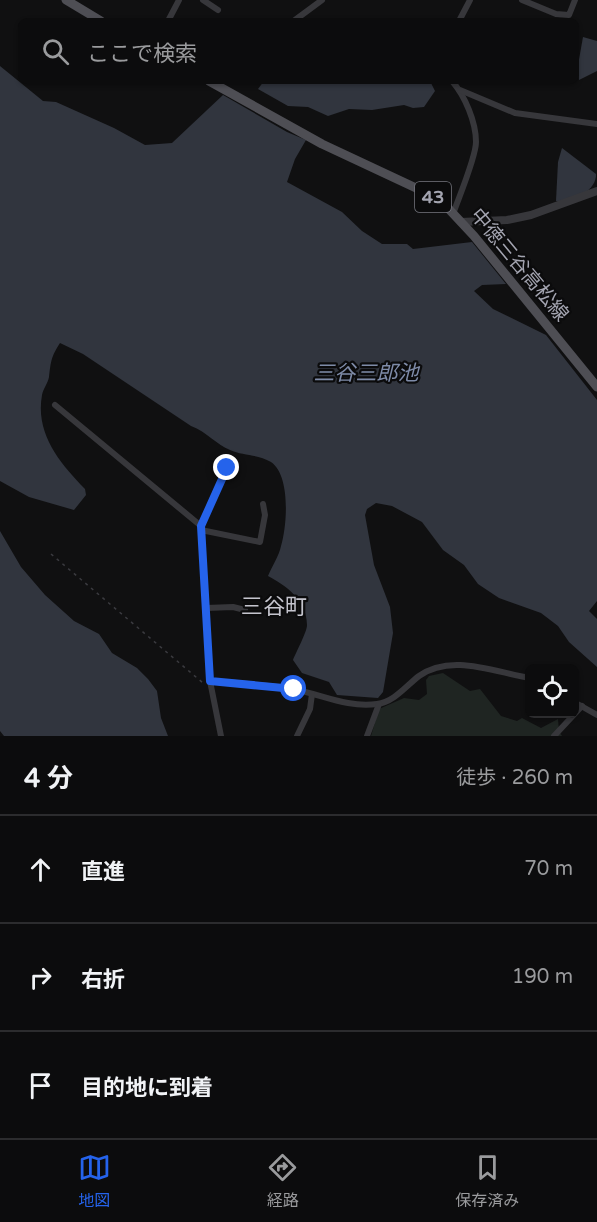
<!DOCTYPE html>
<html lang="ja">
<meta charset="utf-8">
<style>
:root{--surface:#0c0c0d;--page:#1a1a1b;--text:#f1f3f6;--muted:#9a9b9d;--line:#2c2c2e;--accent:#2563eb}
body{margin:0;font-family:"Varela Round","Noto Sans JP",sans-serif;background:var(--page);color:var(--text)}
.controls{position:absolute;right:18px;bottom:18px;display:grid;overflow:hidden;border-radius:9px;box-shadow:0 2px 4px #0004}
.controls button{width:54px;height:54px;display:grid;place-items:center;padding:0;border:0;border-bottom:2px solid var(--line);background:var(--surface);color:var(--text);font:30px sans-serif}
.stop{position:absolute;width:18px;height:18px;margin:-14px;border:4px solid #2563eb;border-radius:50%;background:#fff}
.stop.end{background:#2563eb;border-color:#fff;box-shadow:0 2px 6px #0008}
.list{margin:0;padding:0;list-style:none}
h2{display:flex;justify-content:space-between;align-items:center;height:78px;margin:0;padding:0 24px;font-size:26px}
h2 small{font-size:20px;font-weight:400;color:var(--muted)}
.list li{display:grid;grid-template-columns:39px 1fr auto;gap:18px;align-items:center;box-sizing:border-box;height:108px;padding:0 24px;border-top:2px solid var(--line)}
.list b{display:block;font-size:22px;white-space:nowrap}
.list em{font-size:20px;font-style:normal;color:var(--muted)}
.icon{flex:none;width:33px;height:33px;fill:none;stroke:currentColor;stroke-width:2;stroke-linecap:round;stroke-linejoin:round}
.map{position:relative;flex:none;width:597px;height:736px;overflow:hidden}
.search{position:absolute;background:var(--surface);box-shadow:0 2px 4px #0004;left:18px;right:18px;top:18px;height:66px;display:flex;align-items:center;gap:15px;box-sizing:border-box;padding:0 21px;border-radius:9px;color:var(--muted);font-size:22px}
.sheet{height:402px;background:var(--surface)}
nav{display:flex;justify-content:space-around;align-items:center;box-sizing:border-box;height:84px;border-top:2px solid var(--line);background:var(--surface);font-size:16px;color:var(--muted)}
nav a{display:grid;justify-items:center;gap:3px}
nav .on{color:var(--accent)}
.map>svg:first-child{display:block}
.green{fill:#1f2522}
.water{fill:#31353e}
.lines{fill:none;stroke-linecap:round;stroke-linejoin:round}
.path{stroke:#3a3a3f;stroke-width:1.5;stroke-dasharray:3 4.5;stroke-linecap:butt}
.minor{stroke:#37373b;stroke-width:6}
.tertiary{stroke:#37373b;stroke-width:8}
.primary{stroke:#4e4e54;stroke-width:9}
.route{stroke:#2563eb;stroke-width:8}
.labels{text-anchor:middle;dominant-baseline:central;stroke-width:4.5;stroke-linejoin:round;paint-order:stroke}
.shield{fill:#0b0b0c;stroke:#75767f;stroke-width:1.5}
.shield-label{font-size:18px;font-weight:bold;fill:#a3a4b0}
.street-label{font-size:20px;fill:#a3a4b0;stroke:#0b0b0c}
.water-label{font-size:21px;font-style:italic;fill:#7e8ba8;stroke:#0b0b0c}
.quarter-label{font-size:22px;fill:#c4c4cd;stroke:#0b0b0c}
</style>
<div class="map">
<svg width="597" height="736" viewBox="0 0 597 736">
<rect width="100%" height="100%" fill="#101011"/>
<path class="green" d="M443 673 470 691 480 689 501 716 517 721 522 718 541 728 558 719 559 731 562 736H371L379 709 404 698 419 700 427 694 426 680 429 676Z"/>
<g class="water">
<path d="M583 37 597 41V71L579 80 578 65Z"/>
<path d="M0 66 43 101 56 102 114 128 145 145 172 143 223 95 287 132 306 140 295 159 287 182 342 212 362 231 382 244H407L413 249 472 242 506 284 482 285 474 291 493 309 546 335 597 400V601L589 611 597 619V667L569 642 558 626 541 613 499 598 478 584 464 565 443 550 422 522 392 506 376 503 367 509 365 515 374 565 390 607 393 633 383 692 378 698 337 695 329 682 302 673 293 660C296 652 307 632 307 625 307 600 285 585 268 576 272 566 279 556 281 546 287 526 291 476 271 462 258 454 243 456 230 450 217 445 207 432 191 426L83 354 60 343C51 357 51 361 49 377 48 383 43 389 42 395 35 434 60 463 85 489L86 495 74 510 29 497 0 481Z"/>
<path d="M264 81H430L435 91 424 107 413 108 404 105 372 110 349 109 328 116 308 107 288 106 258 89Z"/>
<path d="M562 148 596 174C597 191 570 204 556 201L558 162Z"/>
<path d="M0 531 21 567 45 595 74 621 99 634 112 653 137 668 148 679 157 691 161 718 168 736H4L0 731Z"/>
</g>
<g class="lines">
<path class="path" d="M51 554 203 683"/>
<g class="minor">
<path d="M203 0 218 10"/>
<path d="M522 0 556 14 569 15 575 0"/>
<path d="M295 20 322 0"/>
<path d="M168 21 179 0"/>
<path d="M290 21H309"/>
<path d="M459 21 470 0"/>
<path d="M452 81C465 96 476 122 476 142 476 157 459 197 453 214"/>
<path d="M460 90 515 113 597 124"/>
<path d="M55 405 201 526 210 681"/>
<path d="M201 526 227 469"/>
<path d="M201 530 260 542 265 515 263 504"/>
<path d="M206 608 233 607 245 610"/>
<path d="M574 702 597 715"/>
<path d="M221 736 210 681C238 683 265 685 292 689 321 694 346 708 377 704 394 702 406 686 419 676 451 653 494 672 530 678"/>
<path d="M297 736 310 709 312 694"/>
<path d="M367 736 379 704"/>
<path d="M554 736 582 706"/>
</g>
<path class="tertiary" d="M461 222 507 220 531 215 597 191"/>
<g class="primary">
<path d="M66 0 101 21"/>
<path d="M209 81 322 144 416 188 446 206 474 236 597 387"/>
</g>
</g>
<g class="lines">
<path class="route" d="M227 468 201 526 210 681 294 689"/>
</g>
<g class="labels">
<rect class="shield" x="415" y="182" width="36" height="30" rx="4.5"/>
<g class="shield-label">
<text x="433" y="197">43</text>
</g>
<g class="street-label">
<text transform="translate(519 265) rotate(50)">中徳三谷高松線</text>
</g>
<g class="water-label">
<text x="366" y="373">三谷三郎池</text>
</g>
<g class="quarter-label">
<text x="274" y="607">三谷町</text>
</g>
</g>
</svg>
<div class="controls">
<button><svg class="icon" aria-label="locate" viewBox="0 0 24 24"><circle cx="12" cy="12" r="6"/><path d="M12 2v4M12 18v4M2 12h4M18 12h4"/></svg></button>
</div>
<div class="stop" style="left:294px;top:689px"></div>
<div class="stop end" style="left:227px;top:468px"></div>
<div class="search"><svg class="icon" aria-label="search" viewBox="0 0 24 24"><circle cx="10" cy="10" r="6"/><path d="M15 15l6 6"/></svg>ここで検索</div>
</div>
<section class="sheet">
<h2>4 分<small>徒歩 · 260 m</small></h2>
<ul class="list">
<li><svg class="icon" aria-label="ahead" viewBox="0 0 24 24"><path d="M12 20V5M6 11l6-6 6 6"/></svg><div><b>直進</b></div><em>70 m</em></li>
<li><svg class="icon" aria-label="right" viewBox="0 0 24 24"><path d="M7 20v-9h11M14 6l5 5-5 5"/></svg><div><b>右折</b></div><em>190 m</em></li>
<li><svg class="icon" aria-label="arrive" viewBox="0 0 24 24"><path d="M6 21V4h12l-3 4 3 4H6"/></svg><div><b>目的地に到着</b></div></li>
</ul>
</section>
<nav>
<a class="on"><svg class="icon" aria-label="map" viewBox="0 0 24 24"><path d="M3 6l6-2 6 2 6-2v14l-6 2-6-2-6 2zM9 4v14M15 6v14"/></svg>地図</a>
<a><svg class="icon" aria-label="directions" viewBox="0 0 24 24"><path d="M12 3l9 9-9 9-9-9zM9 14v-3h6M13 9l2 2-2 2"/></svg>経路</a>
<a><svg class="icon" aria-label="saved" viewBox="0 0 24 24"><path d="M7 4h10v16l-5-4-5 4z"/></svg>保存済み</a>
</nav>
